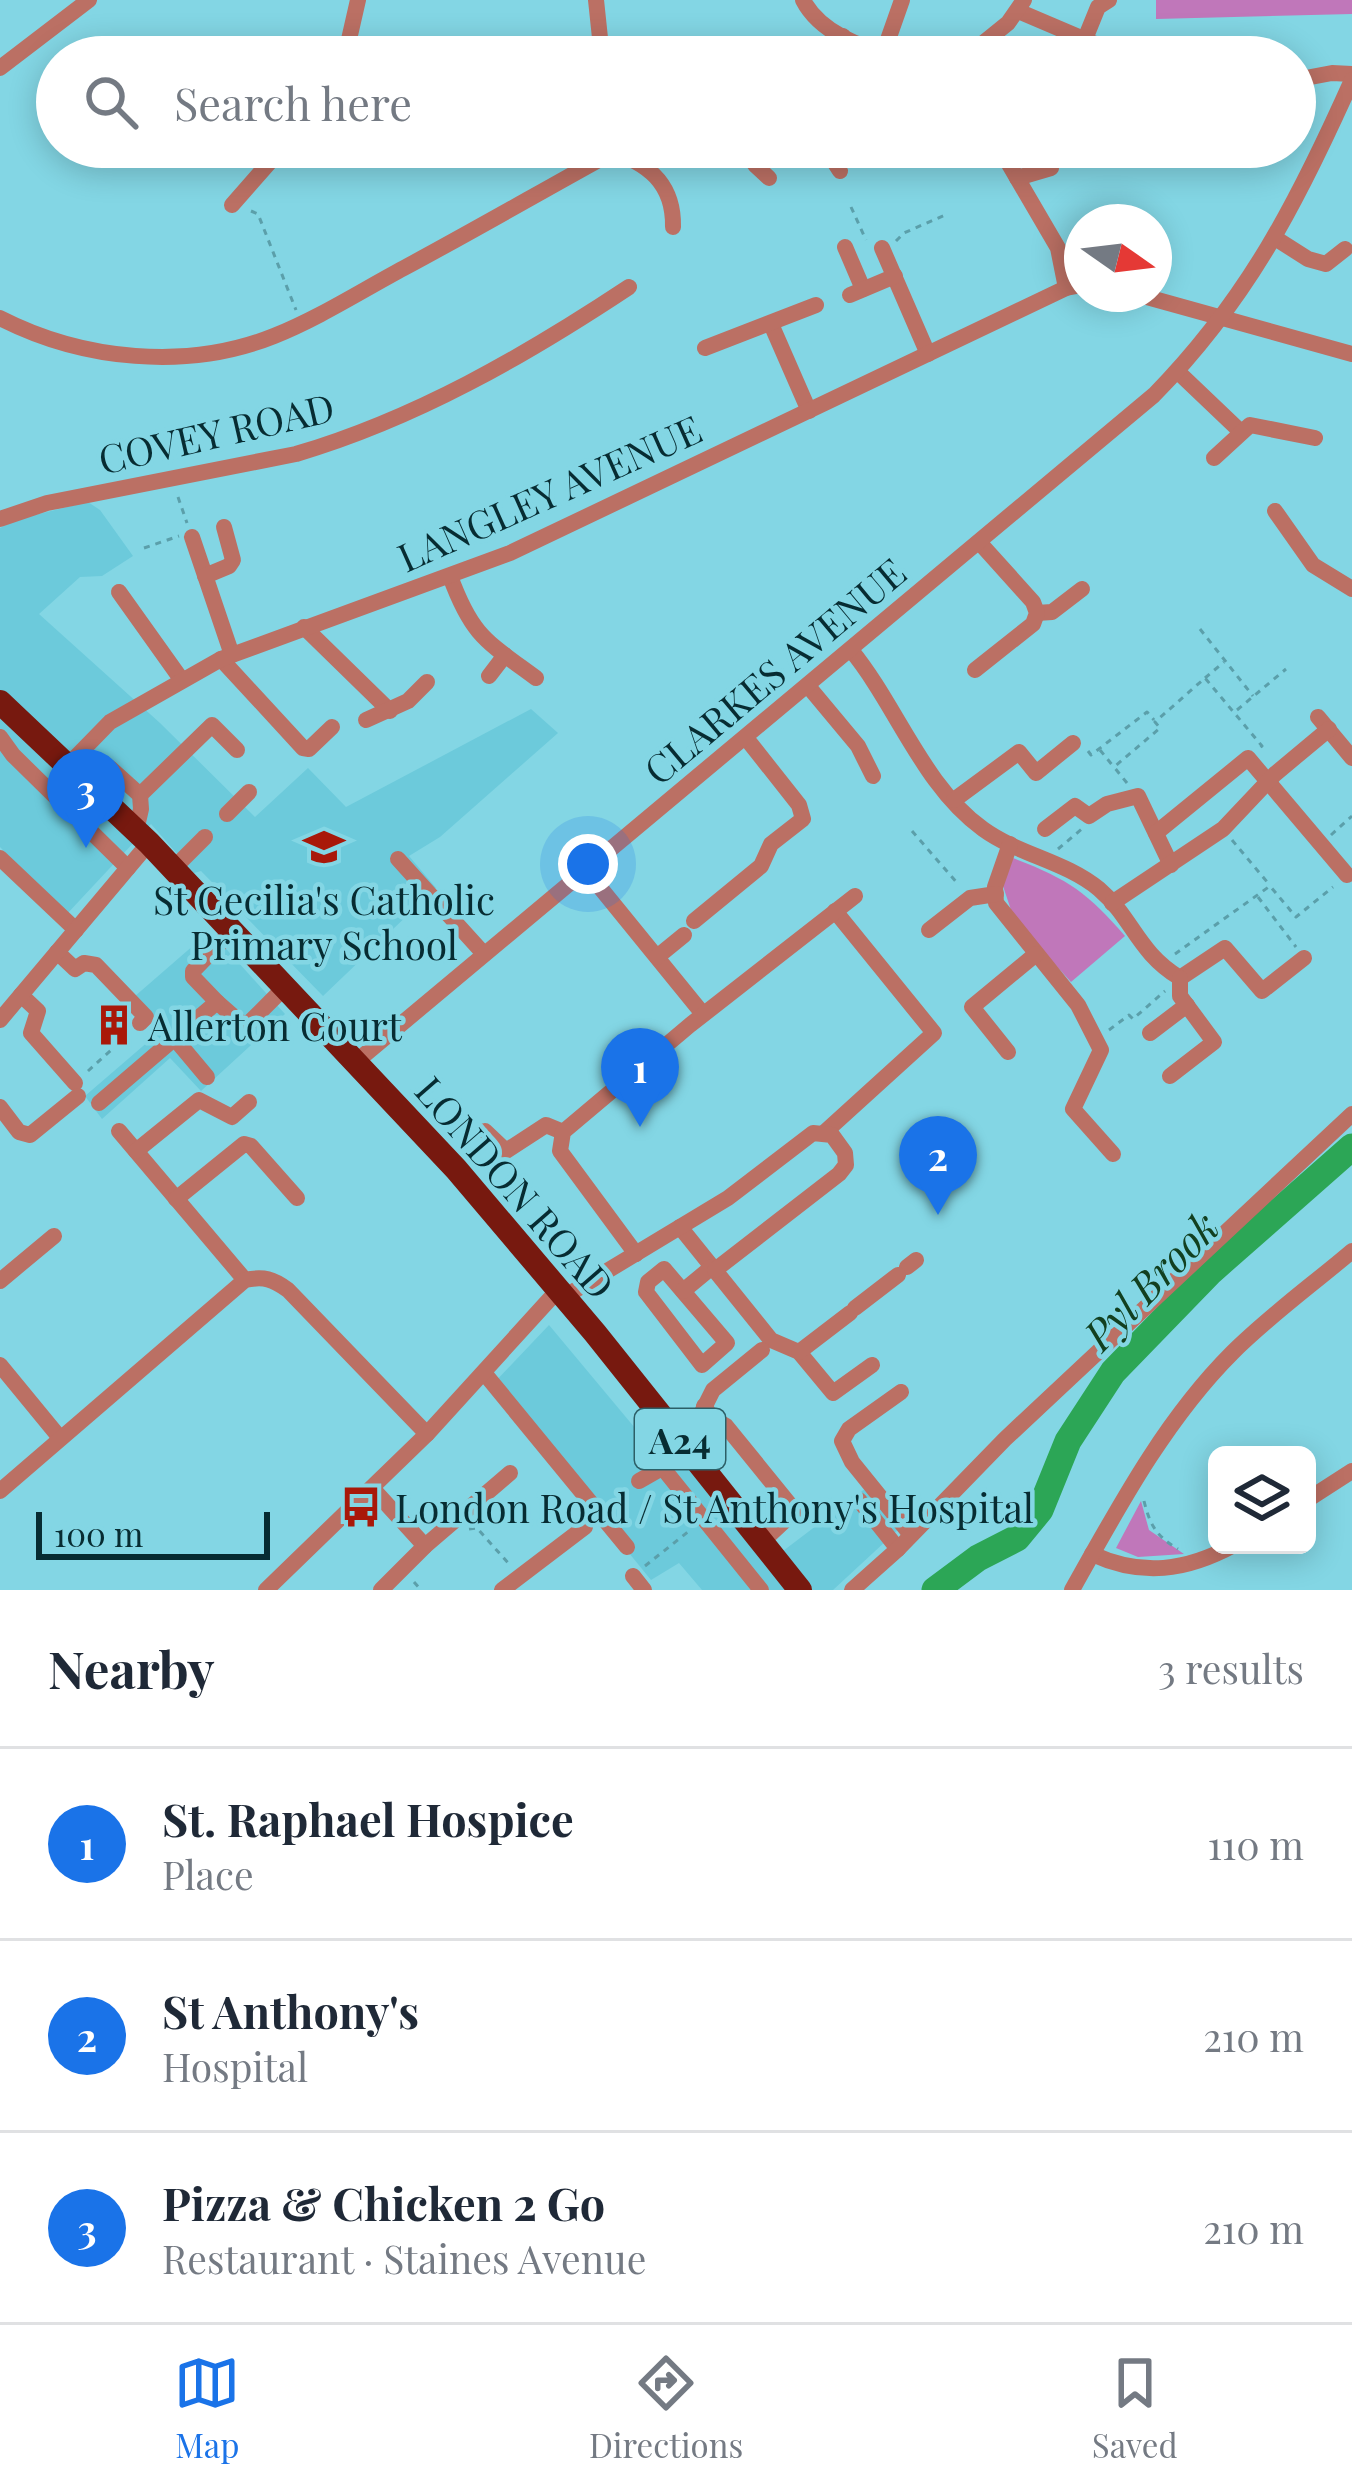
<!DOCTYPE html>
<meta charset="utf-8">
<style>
:root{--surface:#fff;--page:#f2f2f3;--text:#1f2937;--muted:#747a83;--line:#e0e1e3;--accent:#1a73e8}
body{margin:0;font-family:"Playfair Display",serif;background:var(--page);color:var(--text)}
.controls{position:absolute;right:36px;bottom:36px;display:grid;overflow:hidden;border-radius:18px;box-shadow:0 6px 30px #0003}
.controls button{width:108px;height:108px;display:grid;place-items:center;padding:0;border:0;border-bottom:3px solid var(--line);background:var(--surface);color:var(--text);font:60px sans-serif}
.compass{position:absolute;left:1064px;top:204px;width:108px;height:108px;border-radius:50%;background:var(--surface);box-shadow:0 6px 30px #0003;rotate:104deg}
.scale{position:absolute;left:36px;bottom:30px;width:234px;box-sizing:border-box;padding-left:12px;border:6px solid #072c32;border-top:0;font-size:33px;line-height:42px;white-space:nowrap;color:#072c32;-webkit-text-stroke:9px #83d6e4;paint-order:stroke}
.you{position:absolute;left:588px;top:864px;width:42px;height:42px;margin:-30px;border:9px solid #fff;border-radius:50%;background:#1a73e8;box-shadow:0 0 0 18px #1a73e833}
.badge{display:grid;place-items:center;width:78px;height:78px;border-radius:50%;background:var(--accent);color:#fff;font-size:39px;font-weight:700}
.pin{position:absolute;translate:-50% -99px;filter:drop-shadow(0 3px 6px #0008)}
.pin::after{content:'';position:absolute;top:63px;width:42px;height:36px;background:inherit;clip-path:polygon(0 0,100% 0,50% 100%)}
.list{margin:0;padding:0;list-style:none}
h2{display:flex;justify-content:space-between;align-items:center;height:156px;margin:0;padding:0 48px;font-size:51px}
h2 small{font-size:39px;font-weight:400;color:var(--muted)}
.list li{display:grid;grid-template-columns:78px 1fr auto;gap:36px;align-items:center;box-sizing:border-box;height:192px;padding:0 48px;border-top:3px solid var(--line)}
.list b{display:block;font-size:45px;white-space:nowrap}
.list p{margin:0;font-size:39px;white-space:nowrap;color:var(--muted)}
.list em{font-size:39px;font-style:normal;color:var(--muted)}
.icon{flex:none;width:66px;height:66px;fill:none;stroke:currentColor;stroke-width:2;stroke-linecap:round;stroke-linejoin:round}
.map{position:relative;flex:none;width:1352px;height:1590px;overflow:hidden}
.search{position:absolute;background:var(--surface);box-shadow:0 6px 30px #0003;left:36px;right:36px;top:36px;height:132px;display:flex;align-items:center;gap:30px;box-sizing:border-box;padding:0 42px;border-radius:66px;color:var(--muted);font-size:45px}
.sheet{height:732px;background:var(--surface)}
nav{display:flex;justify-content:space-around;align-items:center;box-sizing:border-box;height:168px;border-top:3px solid var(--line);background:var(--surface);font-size:33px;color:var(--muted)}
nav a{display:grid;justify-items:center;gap:6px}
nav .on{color:var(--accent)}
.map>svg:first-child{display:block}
.built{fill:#6ccadb}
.green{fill:#c077ba}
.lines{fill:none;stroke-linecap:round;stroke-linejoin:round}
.river{stroke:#2ca656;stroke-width:27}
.path{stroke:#5b9faa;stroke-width:3;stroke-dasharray:6 6;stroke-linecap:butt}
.minor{stroke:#bb7064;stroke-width:16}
.highway{stroke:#77190f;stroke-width:24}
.labels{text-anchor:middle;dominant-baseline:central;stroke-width:9;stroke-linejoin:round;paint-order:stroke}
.shield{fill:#83d6e4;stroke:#2c5f67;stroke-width:3}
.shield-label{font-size:36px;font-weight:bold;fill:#072c32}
.street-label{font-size:39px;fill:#072c32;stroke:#83d6e4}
.poi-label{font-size:39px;fill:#072c32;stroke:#83d6e4;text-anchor:start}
.water-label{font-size:42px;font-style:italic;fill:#124020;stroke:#83d6e4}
</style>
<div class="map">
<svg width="1352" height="1590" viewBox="0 0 1352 1590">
<rect width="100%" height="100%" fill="#83d6e4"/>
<g class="built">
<path d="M88 502 100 510 133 556 102 576 80 577 39 614 160 723 255 817 308 768 346 807 531 709 558 733 440 837 409 856 436 888 323 996 201 871 194 873 151 824 66 915 0 847V528L18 519Z"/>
<path d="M210 931 285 1014 201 1091 170 1058 102 1119 85 1096 164 1028 134 997Z"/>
<path d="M549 1325 655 1452 689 1435 783 1551 866 1488 900 1528 833 1590H702L679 1563 651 1580 492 1385Z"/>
</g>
<g class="green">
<path d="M1156 0H1352V14L1156 19Z"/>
<path d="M1013 858C1068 879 1087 892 1125 936L1071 982 1014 919 1003 886Z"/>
<path d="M1141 1501 1149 1530 1184 1554 1138 1557 1116 1548Z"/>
</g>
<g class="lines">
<path class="river" d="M935 1590 978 1558 1017 1538 1040 1510 1068 1441 1113 1372 1210 1272 1352 1147"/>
<g class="path">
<path d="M851 207 866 240"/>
<path d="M251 211 258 214 296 310"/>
<path d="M896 241 904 233 945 215"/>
<path d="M178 497 187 523"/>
<path d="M144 548 179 536"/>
<path d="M1200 629 1253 696"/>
<path d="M1205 678 1224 662"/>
<path d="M1237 710 1286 669"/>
<path d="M1100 750 1113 766"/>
<path d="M1088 751 1091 755 1147 712 1154 720"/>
<path d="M1127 783 1114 767 1160 728 1155 722 1205 678 1262 746 1258 749"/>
<path d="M912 831 958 884"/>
<path d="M1331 835 1352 816"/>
<path d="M1232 840 1268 883"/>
<path d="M1058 849 1083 828"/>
<path d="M1258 897 1296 947"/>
<path d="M1175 954 1270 886 1296 917 1333 887"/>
<path d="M1109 1030 1129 1015 1133 1019 1165 991"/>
<path d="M88 1071 130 1033"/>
<path d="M1144 1501C1150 1525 1156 1536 1178 1549"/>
<path d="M469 1529 477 1528 509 1564"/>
<path d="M645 1566 689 1531"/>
<path d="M414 1582 421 1590"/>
</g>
<g class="minor">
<path d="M596 0 602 57"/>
<path d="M803 0C820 33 861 47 895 57"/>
<path d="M1018 11 1126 57"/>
<path d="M1085 39 1098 7 1109 0"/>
<path d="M883 54 902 0"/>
<path d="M345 57 358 0"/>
<path d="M794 57H795"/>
<path d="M834 57 843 36"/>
<path d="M966 57 1008 23 1024 0"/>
<path d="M0 68 89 0"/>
<path d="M1295 80 1332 73 1352 74"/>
<path d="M754 147 755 165 769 178"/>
<path d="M817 147 820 151"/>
<path d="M999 147 1058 248 1066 288"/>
<path d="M609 151C647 162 674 183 673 227"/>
<path d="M831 157 840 171"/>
<path d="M1017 178 1051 168"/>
<path d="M232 205 283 147"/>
<path d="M1275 238 1308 259 1326 264 1345 249"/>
<path d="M845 247 863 289"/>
<path d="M882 248 928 354"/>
<path d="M1136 294 1352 354"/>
<path d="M850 295 895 276"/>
<path d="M0 318C82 360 187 371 274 336 319 318 361 291 404 268 471 232 537 194 604 157L610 147"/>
<path d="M771 324 809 411"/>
<path d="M705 348 816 305"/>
<path d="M1177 371 1241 432"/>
<path d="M1214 458 1250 425 1315 438"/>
<path d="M1275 511 1313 565 1352 589"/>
<path d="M0 519 47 503 296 454C415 419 525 356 629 287"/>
<path d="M192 537 232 655"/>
<path d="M205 576 229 566 233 560 224 527"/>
<path d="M450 576C472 636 486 641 536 678"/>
<path d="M119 592 181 679"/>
<path d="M1037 613 1052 612 1082 589"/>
<path d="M304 627 390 711"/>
<path d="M851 650C897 706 923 786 983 829 1019 855 1065 861 1099 889 1133 918 1137 952 1180 978L1225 948 1262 991 1304 958"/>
<path d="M221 659 303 748 309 749 332 727"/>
<path d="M975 670 1033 624 1037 613 1033 602 979 542"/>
<path d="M489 676 505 655"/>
<path d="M808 686 858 746 873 776"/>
<path d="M1318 717 1352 758"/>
<path d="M366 720 408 701 427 682"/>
<path d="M0 737 13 755 128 868"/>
<path d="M68 765 110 722 221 659 510 553 1066 288 1082 285"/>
<path d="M88 787 110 768 140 795 141 809 136 831"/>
<path d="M140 795 212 725 237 750"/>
<path d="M954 800 1019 752 1036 773 1073 743"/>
<path d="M227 814 249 792"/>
<path d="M1045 829 1075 806 1089 816 1107 804 1138 796 1171 865"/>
<path d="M1156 833 1248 758 1347 875"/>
<path d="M1010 844 995 887 996 903 1078 1005 1101 1050 1073 1109 1113 1154"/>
<path d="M0 858 76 930"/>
<path d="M398 859 484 954"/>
<path d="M174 868 205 837"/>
<path d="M585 869 703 1014"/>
<path d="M1112 903 1223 829 1275 774 1329 729"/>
<path d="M694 921 761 866 771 844 803 819 799 805 746 738"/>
<path d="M929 930 970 898 996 894"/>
<path d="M57 952 75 969 84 963 96 965 146 1017 140 1023"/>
<path d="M657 957 684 935"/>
<path d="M21 995 38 1011 31 1033 75 1083"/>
<path d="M217 1002 242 1024 249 1023 286 986"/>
<path d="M0 1020 149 843"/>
<path d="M1150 1033 1187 1005"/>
<path d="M176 1040 207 1077"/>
<path d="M1008 1052 972 1007 1036 954"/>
<path d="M357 1061 1154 395C1248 299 1298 201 1352 80"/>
<path d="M1170 1076 1214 1042 1180 996V978"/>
<path d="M99 1103 217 1002 193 977V971L233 930"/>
<path d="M0 1107 19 1132 30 1135 78 1096"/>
<path d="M119 1131 245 1280"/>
<path d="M485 1131 506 1151 546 1125 563 1132"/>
<path d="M825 1132 934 1033 835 911"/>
<path d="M136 1151 199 1100 232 1117 249 1102"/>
<path d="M176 1199 244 1144 251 1146 297 1198"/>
<path d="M680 1227 771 1340 799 1352 833 1393 872 1365"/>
<path d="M636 1254 560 1151 563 1132 690 1025 855 896"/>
<path d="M907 1267 916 1260"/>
<path d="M664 1269 727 1343 702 1365 646 1292 648 1282Z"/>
<path d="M0 1281 54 1236"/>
<path d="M683 1291 712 1267"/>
<path d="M564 1297 728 1198 813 1133 832 1135 845 1153 846 1165 839 1174 715 1270"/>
<path d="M855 1308 898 1275"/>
<path d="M799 1352 850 1313"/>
<path d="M0 1365 60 1438"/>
<path d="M485 1374 627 1547"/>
<path d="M901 1392 849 1429 842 1441 852 1462 911 1535"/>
<path d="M704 1406 712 1418 726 1426 795 1511 762 1542"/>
<path d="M676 1434 701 1414 713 1390 762 1350"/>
<path d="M683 1442 668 1458 666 1472 761 1590"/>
<path d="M639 1481 667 1465"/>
<path d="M372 1488 425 1546 381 1590"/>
<path d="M0 1491 245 1280C264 1276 273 1279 288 1290L427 1434"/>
<path d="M859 1500 898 1549"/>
<path d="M1307 1500 1352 1471"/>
<path d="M425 1546 510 1473"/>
<path d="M1092 1554C1142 1577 1186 1571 1234 1545"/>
<path d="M633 1576 644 1590"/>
<path d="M266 1590 427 1434 558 1290"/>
<path d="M502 1590 585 1527"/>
<path d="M852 1590 898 1549 1005 1439 1352 1114"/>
<path d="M1072 1590C1118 1508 1165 1420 1232 1353 1269 1316 1312 1285 1352 1251"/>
</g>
<path class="highway" d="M0 702 149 843 456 1169 595 1333 800 1590"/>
</g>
<defs>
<g id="school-bare" transform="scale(3.24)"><path d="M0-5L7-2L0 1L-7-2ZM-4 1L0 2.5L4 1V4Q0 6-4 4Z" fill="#a91809" stroke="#83d6e4" stroke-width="2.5" paint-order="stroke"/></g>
<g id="building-bare" transform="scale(3.24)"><path d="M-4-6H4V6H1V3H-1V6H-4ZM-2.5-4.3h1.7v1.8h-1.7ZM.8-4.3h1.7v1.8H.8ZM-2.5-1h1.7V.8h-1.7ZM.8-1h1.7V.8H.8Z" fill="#a91809" stroke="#83d6e4" stroke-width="2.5" paint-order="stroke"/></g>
<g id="bus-bare" transform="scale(3.24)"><path d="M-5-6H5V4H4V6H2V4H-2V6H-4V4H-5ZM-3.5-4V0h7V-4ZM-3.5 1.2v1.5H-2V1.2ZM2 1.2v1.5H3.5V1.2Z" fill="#a91809" stroke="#83d6e4" stroke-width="2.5" paint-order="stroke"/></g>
</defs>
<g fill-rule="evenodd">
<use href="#school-bare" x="324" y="847"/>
<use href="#building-bare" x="114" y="1025"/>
<use href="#bus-bare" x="361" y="1507"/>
</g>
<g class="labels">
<rect class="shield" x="635" y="1409" width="90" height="60" rx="9"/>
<g class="shield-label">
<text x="680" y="1439">A24</text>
</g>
<g class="street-label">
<text transform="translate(216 432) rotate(-13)">COVEY ROAD</text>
<text transform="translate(549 492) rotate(-24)">LANGLEY AVENUE</text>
<text transform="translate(774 670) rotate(-40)">CLARKES AVENUE</text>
<text transform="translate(516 1187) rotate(49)">LONDON ROAD</text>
</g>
<g class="poi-label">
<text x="324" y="899" text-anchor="middle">St Cecilia's Catholic<tspan x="324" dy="45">Primary School</tspan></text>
<text x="148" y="1025">Allerton Court</text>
<text x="395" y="1507">London Road / St Anthony's Hospital</text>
</g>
<g class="water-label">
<text transform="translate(1150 1280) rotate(-46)">Pyl Brook</text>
</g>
</g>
</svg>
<div class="controls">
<button><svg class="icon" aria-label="layers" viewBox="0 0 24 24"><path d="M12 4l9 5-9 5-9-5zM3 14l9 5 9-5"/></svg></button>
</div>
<svg class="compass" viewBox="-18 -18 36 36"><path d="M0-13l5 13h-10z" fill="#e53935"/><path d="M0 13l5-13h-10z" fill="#747a83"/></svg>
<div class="scale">100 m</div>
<div class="you"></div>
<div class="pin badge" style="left:640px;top:1127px">1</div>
<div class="pin badge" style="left:938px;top:1215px">2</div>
<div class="pin badge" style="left:86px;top:848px">3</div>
<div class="search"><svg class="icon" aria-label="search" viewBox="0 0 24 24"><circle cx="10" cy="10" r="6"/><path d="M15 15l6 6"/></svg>Search here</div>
</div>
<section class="sheet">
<h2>Nearby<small>3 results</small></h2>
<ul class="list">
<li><span class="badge">1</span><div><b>St. Raphael Hospice</b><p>Place</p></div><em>110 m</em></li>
<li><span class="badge">2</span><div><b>St Anthony's</b><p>Hospital</p></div><em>210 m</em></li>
<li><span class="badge">3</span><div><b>Pizza &amp; Chicken 2 Go</b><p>Restaurant · Staines Avenue</p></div><em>210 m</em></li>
</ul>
</section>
<nav>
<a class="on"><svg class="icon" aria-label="map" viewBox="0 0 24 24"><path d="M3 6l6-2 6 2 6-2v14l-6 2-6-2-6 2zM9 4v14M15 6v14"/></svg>Map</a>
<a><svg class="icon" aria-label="directions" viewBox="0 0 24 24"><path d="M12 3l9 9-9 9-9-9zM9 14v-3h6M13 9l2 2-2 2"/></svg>Directions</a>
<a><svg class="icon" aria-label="saved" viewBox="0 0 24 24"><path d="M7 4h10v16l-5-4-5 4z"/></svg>Saved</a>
</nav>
